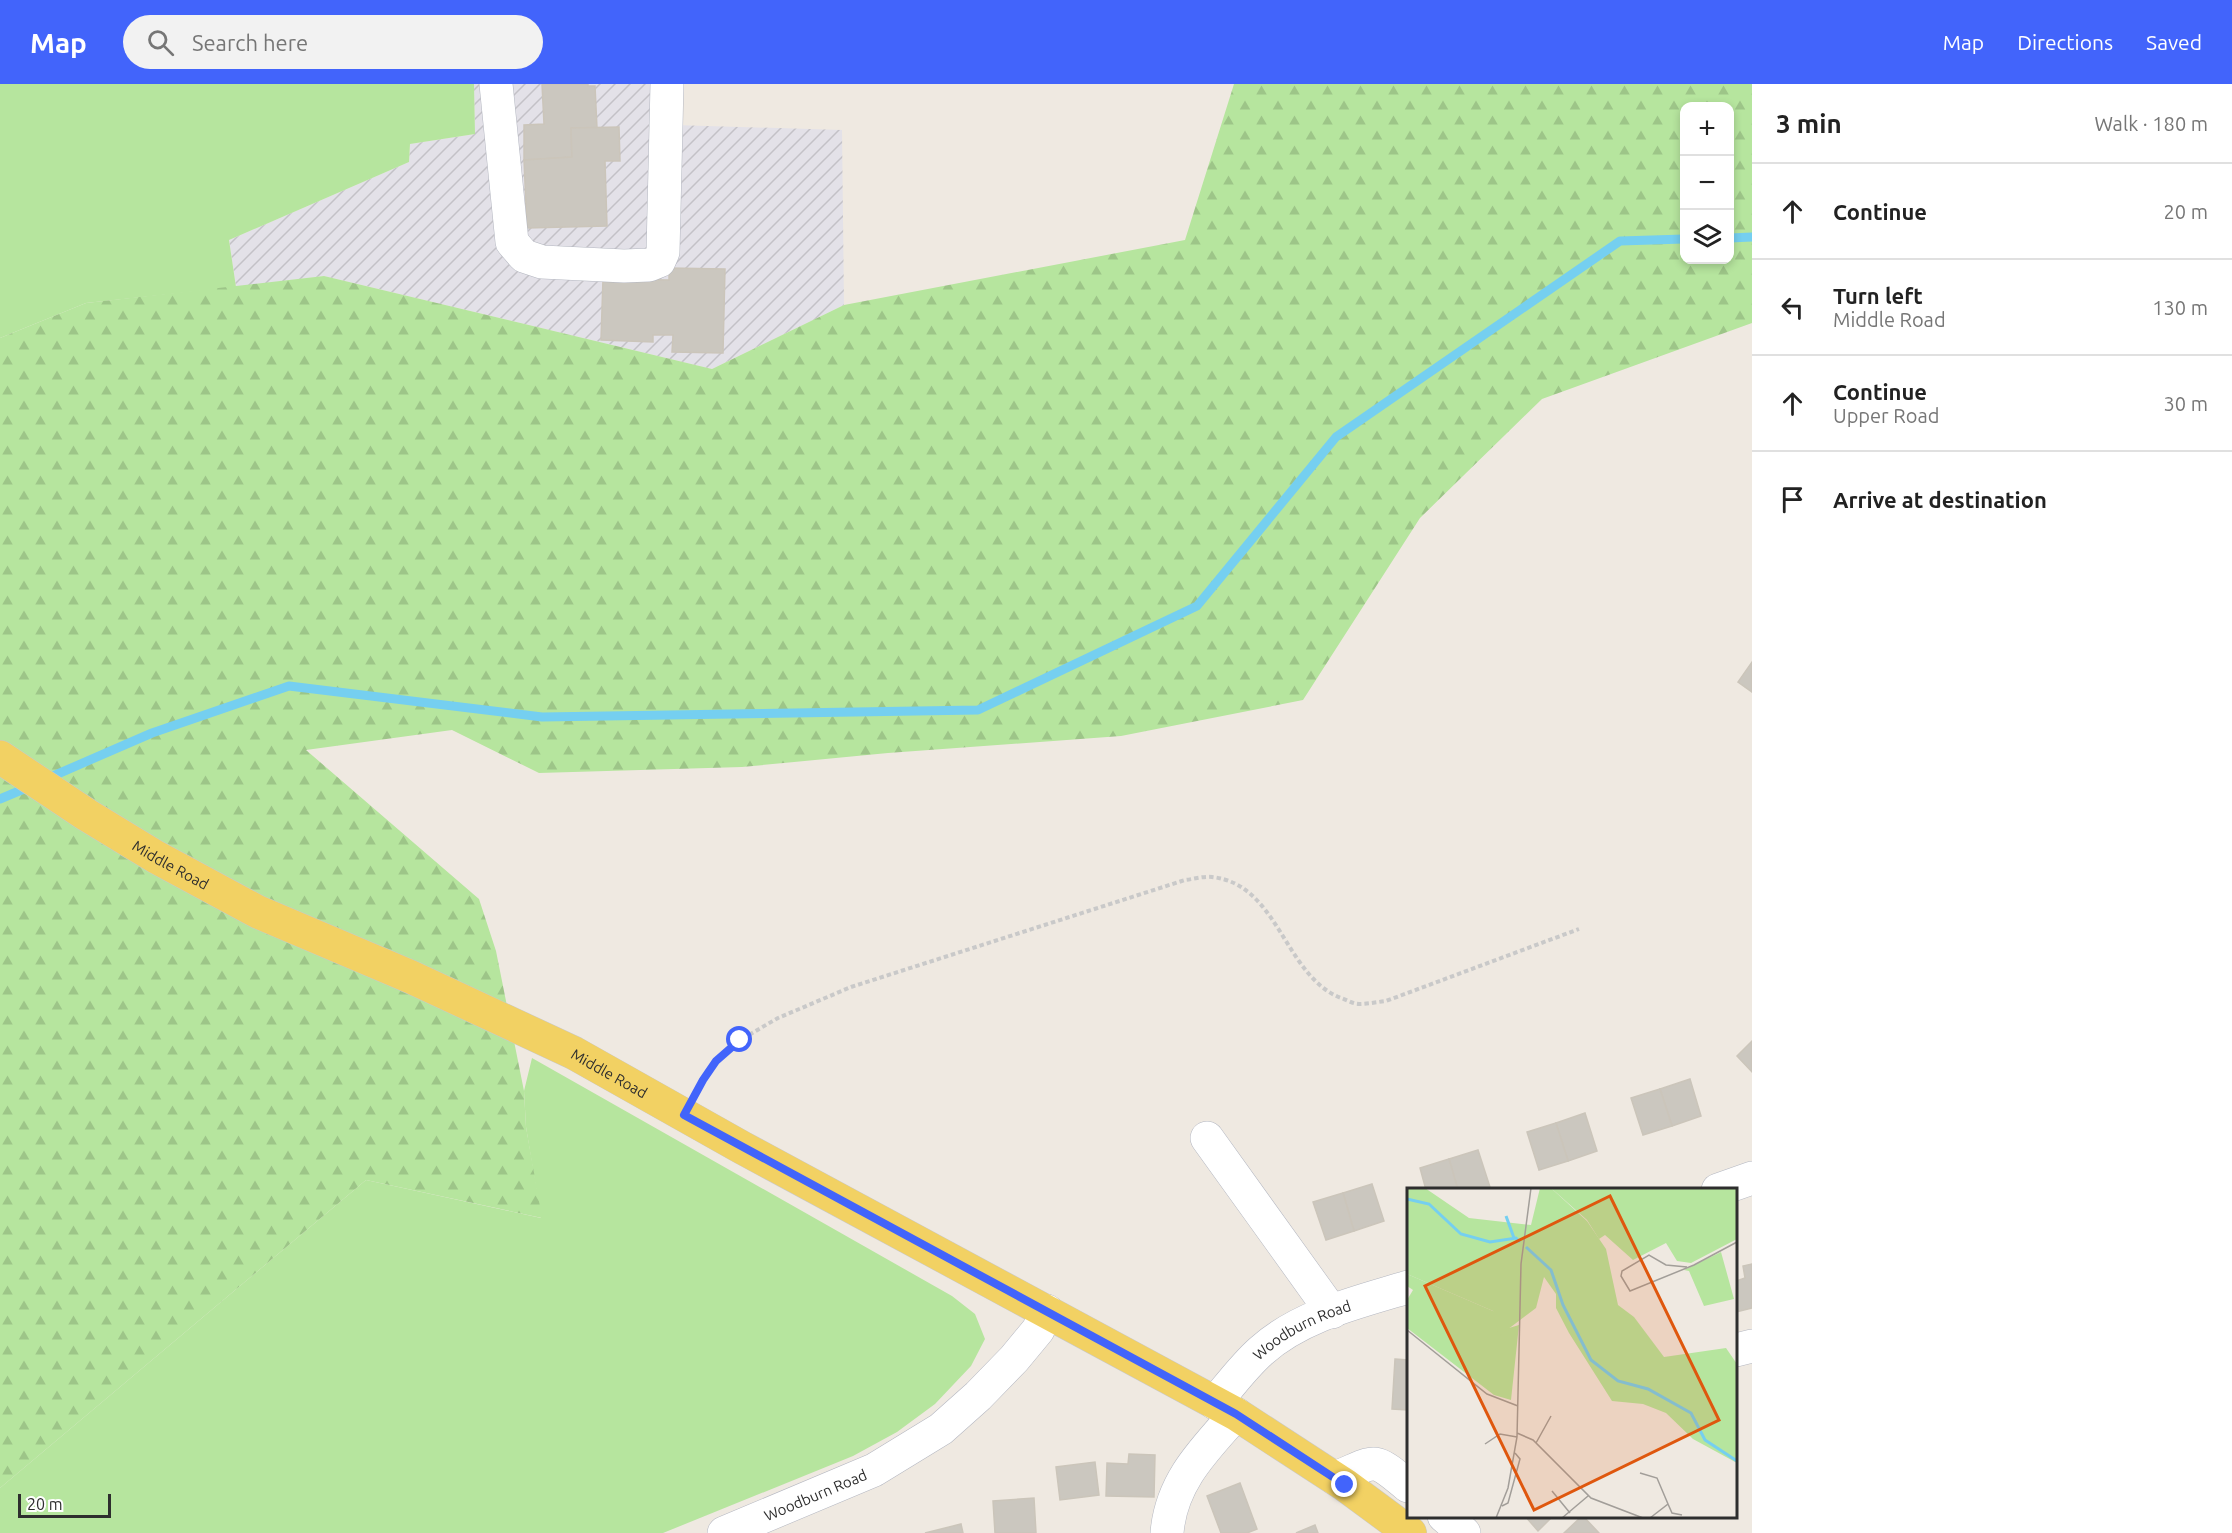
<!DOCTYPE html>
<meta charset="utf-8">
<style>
:root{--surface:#fff;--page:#f2f2f2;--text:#222;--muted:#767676;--line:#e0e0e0;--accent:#4264fb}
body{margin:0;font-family:Ubuntu,sans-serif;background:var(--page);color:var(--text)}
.controls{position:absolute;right:18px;top:18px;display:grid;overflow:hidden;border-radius:12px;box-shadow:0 3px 9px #0003}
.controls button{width:54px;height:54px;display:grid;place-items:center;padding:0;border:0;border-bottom:2px solid var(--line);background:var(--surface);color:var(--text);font:30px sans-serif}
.scale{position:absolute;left:18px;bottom:15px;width:93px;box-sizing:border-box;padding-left:6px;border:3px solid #2e2e2e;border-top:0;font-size:16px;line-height:21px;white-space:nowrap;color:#2e2e2e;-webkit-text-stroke:4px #fff;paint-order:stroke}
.stop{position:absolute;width:18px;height:18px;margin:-14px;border:4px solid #4264fb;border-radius:50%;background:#fff}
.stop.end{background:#4264fb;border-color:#fff;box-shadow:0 2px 6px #0008}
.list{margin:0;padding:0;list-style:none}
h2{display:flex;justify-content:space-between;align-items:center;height:78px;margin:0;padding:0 24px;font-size:26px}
h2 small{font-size:20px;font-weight:400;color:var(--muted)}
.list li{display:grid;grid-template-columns:39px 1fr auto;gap:18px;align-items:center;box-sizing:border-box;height:96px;padding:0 24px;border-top:2px solid var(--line)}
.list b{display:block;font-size:22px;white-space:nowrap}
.list p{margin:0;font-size:20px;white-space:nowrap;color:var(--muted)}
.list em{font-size:20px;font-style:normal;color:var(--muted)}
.icon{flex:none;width:33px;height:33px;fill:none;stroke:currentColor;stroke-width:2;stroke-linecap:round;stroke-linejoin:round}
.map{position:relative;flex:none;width:1752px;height:1449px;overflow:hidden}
header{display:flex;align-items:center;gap:36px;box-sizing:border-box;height:84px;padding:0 30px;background:var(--accent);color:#fff}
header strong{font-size:28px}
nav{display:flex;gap:33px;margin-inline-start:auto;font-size:21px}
.search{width:420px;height:54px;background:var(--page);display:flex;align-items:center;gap:15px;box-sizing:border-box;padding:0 21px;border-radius:33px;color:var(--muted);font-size:22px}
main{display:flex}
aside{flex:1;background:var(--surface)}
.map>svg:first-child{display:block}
.industrial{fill:url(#industrial-furrows)}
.grass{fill:#b6e59e}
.forest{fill:url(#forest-firs);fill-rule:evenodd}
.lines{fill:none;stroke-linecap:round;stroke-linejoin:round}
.stream{stroke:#75cff0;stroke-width:9}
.building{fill:#cbc7bf;stroke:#cbc5ba;stroke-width:1.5}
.minor-casing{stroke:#b4b7c1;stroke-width:34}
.major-casing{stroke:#c9c9c9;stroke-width:34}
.path{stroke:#c9c9c9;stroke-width:4;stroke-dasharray:4.5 3;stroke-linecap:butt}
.minor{stroke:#fff;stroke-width:33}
.major{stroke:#f2d163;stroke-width:33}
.route{stroke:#4264fb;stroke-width:8}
.labels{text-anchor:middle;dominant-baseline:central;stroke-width:5;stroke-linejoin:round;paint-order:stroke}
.street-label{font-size:15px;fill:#2e2e2e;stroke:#fff}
.inset-river{fill:none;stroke:#75cff0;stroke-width:3}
.inset-road{fill:none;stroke:#a29e99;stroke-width:1.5}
.view{fill:#df570e;fill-opacity:0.15;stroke:#df570e;stroke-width:3}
.inset-edge{fill:none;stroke:#2e2e2e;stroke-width:3}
</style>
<header>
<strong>Map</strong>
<div class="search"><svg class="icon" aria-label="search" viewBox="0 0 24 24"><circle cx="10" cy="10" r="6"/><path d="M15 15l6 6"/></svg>Search here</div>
<nav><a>Map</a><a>Directions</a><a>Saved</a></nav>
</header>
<main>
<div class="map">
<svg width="1752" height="1449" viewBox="0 0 1752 1449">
<defs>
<pattern id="industrial-furrows" width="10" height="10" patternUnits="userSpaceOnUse" patternTransform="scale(1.5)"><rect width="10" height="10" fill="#e3e1e8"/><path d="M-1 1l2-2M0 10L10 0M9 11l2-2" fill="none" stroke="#c3c1c7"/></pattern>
<pattern id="forest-firs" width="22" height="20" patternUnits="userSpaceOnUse" patternTransform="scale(1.5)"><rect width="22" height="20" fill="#b6e59e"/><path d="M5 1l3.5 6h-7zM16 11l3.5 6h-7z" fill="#9dc588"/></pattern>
</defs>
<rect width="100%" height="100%" fill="#efe9e1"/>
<path class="industrial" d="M474 0H673L674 41 842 46 844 221 712 285 324 192 236 203 229 156 409 78 410 60 475 50Z"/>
<g class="grass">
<path d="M0 0H474L475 50 410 60 409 78 229 156 236 203 86 219 0 254Z"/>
<path d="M532 974 952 1212 975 1230 985 1255 971 1282 935 1320 897 1348 853 1372 663 1449H0V1404L366 1096 541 1134 526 1043 524 1007Z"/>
</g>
<path class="forest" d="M1234 0H1752V239L1542 315 1420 434 1303 616 1121 652 888 669 742 683 539 689 452 646 306 666 479 815 496 867 524 1007 526 1043 542 1134 366 1096 0 1404V254L86 219 324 192 712 285 844 221 1185 156ZM1684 22H1730V176H1684Z"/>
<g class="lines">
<g class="stream">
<path d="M1730 154 1752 153"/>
<path d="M46 695 152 649 289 602 542 633 978 626 1197 522 1336 353 1620 157 1684 155"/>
<path d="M0 715 31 702"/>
</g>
</g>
<g class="building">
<path d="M542 0H588V2H595L597 44H571L572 73 524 76V41L544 40Z"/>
<path d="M619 43 620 77H605L607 142 527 144 524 76 572 73 571 44Z"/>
<path d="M669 184 725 185 723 269 672 268 673 251H653V258L601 256 603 195 669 196Z"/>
<path d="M1752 578V608L1738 598Z"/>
<path d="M1752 957V988L1737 972Z"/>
<path d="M1690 995 1701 1032 1672 1042 1660 1005Z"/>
<path d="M1660 1005 1672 1042 1643 1051 1631 1014Z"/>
<path d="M1585 1029 1597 1067 1568 1077 1556 1039Z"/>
<path d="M1556 1039 1568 1077 1539 1086 1527 1048Z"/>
<path d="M1478 1066 1490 1103 1483 1106H1458L1449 1075Z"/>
<path d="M1449 1075 1458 1106H1426L1420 1084Z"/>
<path d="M1372 1100 1384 1137 1354 1147 1343 1109Z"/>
<path d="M1343 1109 1354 1147 1326 1156 1313 1118Z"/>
<path d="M1752 1180V1224L1736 1228V1197L1745 1194 1743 1182Z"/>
<path d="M1395 1275 1408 1276V1326L1392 1325Z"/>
<path d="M1129 1370 1155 1371 1154 1413 1106 1412 1107 1379 1128 1380Z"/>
<path d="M1095 1378 1099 1411 1060 1416 1056 1383Z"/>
<path d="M1240 1399 1257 1445 1247 1449H1221L1207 1412Z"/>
<path d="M1034 1414 1036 1449H995L993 1417Z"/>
<path d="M1525 1432H1553L1538 1447Z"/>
<path d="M1582 1432H1583L1599 1449H1564Z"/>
<path d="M961 1440 963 1449H925Z"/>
<path d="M1315 1441 1318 1449H1296Z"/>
</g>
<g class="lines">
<g class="minor-casing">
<g id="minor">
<path d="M496 0 512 158 524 172 542 178 624 182 649 181 659 177 663 168 667 0"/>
<path d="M1207 1054 1332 1228"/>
<path d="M1718 1106 1752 1094"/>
<path d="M1736 1266 1752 1262"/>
<path id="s1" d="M1215 1319C1230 1301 1244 1282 1261 1267 1301 1231 1359 1218 1408 1203"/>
<path d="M1335 1394C1378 1377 1371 1371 1408 1402"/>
<path d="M1444 1432 1464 1449"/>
<path id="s2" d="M724 1449 874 1386 941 1345 978 1312 1014 1275 1038 1246 1047 1227"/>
<path d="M1167 1449C1171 1398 1204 1366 1236 1330"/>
</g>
</g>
<g class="major-casing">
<g id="major">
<path id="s3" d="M0 673 87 731 156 773 258 828 411 893 574 969 741 1063 1236 1330 1345 1401 1410 1449"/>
</g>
</g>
<path class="path" d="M698 1004 716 977 740 956 778 934 851 903 1185 796C1194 795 1204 792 1212 793 1279 800 1284 892 1341 914 1347 916 1353 920 1359 920 1368 920 1377 918 1386 917L1579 845"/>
<use href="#minor" class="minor"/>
<use href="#major" class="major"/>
</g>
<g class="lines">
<path class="route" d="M740 956 716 977 703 996 684 1031 1236 1330 1345 1401"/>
</g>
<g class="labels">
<g class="street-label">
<text stroke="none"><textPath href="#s3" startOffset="202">Middle Road</textPath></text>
<text stroke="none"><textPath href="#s3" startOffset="688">Middle Road</textPath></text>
<text stroke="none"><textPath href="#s1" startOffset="116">Woodburn Road</textPath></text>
<text stroke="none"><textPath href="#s2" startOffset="99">Woodburn Road</textPath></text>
</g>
</g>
<g transform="translate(1407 1104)">
<rect width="330" height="330" fill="#efe9e1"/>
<path d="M144 0H330V51L284 75 270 73 259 55 226 72 198 47 192 51 180 32ZM314 64 327 111 297 118 282 83 277 82ZM0 86 86 123 102 140 112 137 104 212 87 207 0 140V112L6 102 0 98Z" fill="#b6e59e"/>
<path d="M0 0H18L62 30 124 37 133 0H144L180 33 199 61 211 117 227 129 257 169 319 160 330 176V275L286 251 259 225 236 216 205 213 162 145 149 120V106L137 89 129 120 92 148 86 123 0 86Z" fill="#b6e59e"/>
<path class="inset-river" d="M0 11 22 16 54 46 83 54 109 50 113 54M99 28 107 50M119 59 144 82 156 117 184 172 211 193 241 201 284 225 298 252 330 273"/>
<path class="inset-road" d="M280 79 259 77 242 67 215 83 214 88 223 103 287 77 330 54M0 142 80 206 111 218M110 245 126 252 184 310 236 330M129 255 144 228M78 256 93 246 110 249M233 285 250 290 261 316 243 330M145 303 163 325M261 316 265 325 275 327M95 318 101 315 113 271 108 265M89 330 101 300 110 249 114 76 124 0M155 330 181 308"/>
<path class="view" d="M203 8 312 232 127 322 18 98Z"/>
<rect width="330" height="330" class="inset-edge"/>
</g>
</svg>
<div class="controls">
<button>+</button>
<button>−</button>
<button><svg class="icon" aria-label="layers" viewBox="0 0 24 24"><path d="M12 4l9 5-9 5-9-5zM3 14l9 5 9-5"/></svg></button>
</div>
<div class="scale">20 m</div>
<div class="stop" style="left:740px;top:956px"></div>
<div class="stop end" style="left:1345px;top:1401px"></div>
</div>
<aside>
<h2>3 min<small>Walk · 180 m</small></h2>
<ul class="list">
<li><svg class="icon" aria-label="ahead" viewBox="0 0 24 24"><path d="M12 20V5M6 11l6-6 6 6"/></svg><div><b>Continue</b></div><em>20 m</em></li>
<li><svg class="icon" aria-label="left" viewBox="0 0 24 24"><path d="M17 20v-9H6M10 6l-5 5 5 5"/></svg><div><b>Turn left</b><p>Middle Road</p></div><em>130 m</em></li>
<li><svg class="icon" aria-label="ahead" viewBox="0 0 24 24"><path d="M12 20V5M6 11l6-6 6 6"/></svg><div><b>Continue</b><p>Upper Road</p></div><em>30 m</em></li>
<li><svg class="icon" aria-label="arrive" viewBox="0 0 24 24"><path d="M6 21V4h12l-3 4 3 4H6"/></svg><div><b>Arrive at destination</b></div></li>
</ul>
</aside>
</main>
